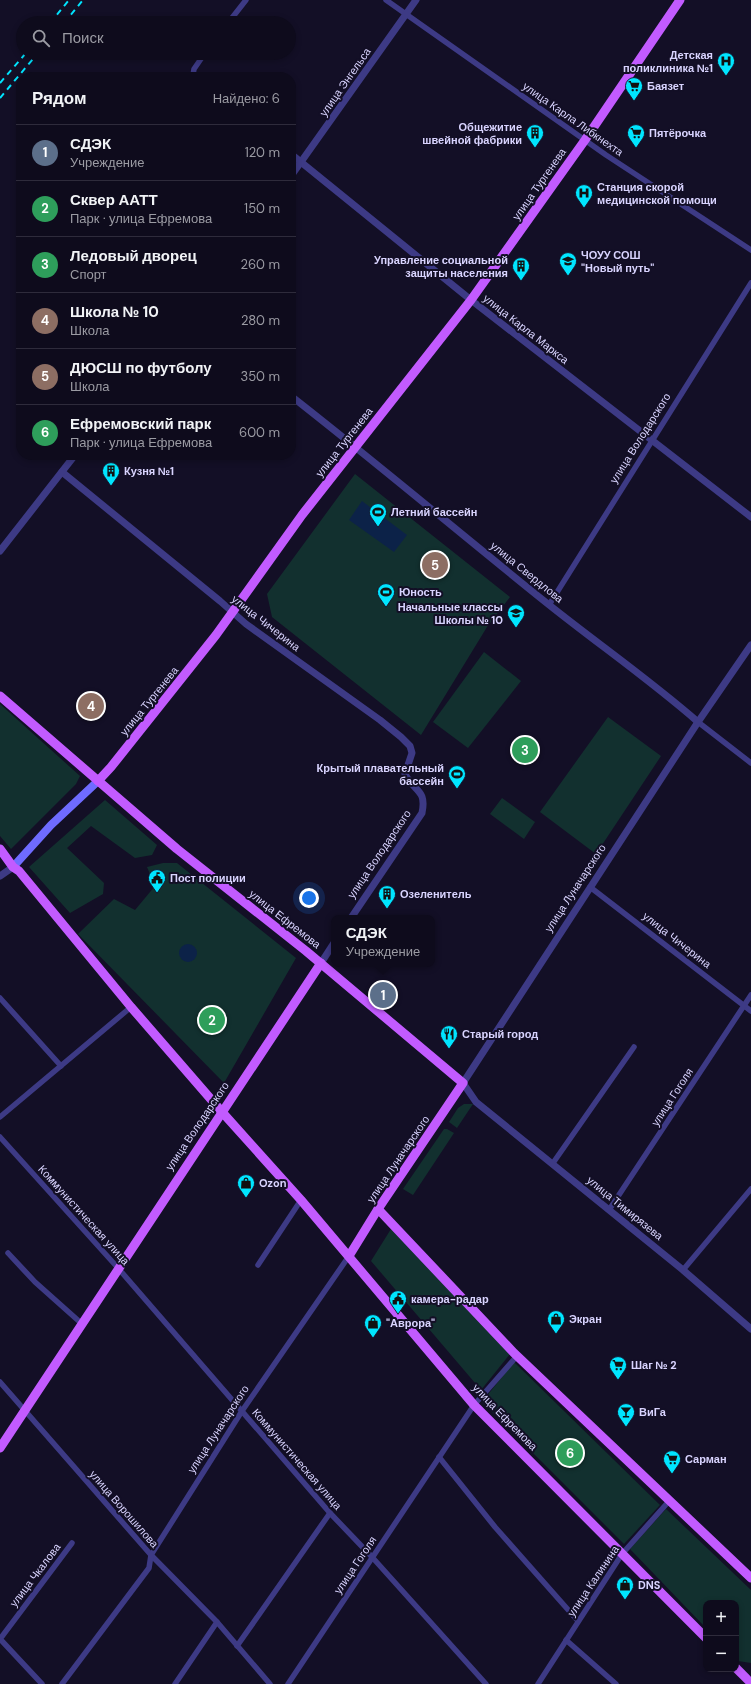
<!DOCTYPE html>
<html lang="ru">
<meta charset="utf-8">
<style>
:root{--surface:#0e0b1c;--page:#1c1929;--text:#f1f3f6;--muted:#9b9ba3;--line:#2e2b3b;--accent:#00e5ff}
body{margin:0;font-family:"DM Sans",sans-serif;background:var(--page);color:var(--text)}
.controls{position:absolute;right:12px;bottom:12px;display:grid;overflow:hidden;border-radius:8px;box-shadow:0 2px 6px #0003}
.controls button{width:36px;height:36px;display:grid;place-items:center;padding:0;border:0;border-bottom:1px solid var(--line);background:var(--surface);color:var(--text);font:20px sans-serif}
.you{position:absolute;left:309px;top:898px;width:14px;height:14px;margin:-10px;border:3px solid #fff;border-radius:50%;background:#1a73e8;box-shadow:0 0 0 6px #1a73e833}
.badge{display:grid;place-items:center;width:26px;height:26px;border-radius:50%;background:var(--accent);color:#fff;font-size:13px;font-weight:700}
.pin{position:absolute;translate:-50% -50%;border:2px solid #fff;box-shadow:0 1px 4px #0006}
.popup{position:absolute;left:331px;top:915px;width:104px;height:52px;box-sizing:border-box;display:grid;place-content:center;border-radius:8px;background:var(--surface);filter:drop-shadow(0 1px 3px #0005);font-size:13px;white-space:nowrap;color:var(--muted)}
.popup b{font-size:15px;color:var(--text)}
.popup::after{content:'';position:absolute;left:50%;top:100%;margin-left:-8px;border:8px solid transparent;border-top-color:var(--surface)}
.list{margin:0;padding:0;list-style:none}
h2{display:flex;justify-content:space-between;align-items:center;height:52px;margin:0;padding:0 16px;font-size:17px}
h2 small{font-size:13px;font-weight:400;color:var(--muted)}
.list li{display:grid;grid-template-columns:26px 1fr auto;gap:12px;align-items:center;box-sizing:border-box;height:56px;padding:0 16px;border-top:1px solid var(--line)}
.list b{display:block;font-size:15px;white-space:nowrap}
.list p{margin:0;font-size:13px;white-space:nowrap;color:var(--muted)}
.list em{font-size:13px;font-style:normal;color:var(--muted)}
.icon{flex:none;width:22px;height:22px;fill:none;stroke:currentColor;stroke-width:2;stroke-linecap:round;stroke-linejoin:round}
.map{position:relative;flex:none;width:751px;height:1684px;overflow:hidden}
.search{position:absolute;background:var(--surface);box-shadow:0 2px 6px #0003;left:16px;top:16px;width:280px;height:44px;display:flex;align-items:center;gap:10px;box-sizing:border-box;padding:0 14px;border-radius:22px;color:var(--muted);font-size:15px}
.panel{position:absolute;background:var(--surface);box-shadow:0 2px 6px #0003;left:16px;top:72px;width:280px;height:388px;border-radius:16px}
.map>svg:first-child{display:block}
.green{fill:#12302f}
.water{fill:#0c2248}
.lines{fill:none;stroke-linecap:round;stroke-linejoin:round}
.minor{stroke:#3d3a85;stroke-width:5.5}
.tertiary{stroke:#3d3a85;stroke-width:7}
.secondary{stroke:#6f6bff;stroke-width:8}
.primary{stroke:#c25bff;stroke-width:9}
.rail{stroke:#00e5ff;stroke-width:2;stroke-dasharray:6 5;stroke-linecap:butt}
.labels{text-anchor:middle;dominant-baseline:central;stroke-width:4;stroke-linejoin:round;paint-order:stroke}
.poi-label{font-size:11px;font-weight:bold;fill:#d9d4ff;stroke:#130f26;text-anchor:start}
.street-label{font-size:11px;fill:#d9d4ff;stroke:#130f26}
</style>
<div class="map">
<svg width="751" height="1684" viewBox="0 0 751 1684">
<rect width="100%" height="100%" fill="#130f26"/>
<g class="green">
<path d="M355 474 510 597 487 627 421 735 272 617 267 594Z"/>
<path d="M484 652 521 681 468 748 433 722Z"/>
<path d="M0 704 80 776 76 784 11 849 0 836Z"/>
<path d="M608 717 661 756 596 854 540 812Z"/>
<path d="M502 798 535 822 524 839 490 814Z"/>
<path d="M105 800 157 845 152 855 135 858 91 826 67 848 104 883 103 894 70 913 29 867Z"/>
<path d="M163 863H177L296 958 224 1083 78 934 114 899 135 910 155 886 147 867Z"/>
<path d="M464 1104H473L457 1128 449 1122 458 1108Z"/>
<path d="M444 1129H447L454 1133 413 1195 403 1189Z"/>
<path d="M391 1229 510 1354 481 1390 371 1261Z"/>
<path d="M514 1362 660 1505 624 1544 482 1402Z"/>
<path d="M666 1509 751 1590V1663L738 1661 736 1659V1603H706V1628L630 1549Z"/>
</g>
<g class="water">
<path d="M362 501 407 535 394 552 349 520Z"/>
<circle cx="188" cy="953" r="9"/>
</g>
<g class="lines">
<g class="minor">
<path d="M386 0 606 155 751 250"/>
<path d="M228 23 246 0"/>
<path d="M193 75 194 69 205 53"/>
<path d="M549 605 751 283"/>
<path d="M698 722 751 763"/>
<path d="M590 887 751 1011"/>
<path d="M0 998 61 1066"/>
<path d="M0 1117 131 1007"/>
<path d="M0 1137 118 1268 330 1513 372 1557 486 1684"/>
<path d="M553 1163 634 1047"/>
<path d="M609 1210 751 995"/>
<path d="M8 1253 35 1282 81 1323"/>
<path d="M258 1265 301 1200"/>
<path d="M683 1270 751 1189"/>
<path d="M0 1382 151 1555 217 1622 270 1684"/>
<path d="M439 1457 495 1527 578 1621"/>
<path d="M566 1640 616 1684"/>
<path d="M237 1646 330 1513"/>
<path d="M42 1684 0 1639 72 1543"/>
<path d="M62 1684 149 1568 151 1555 242 1411 349 1256"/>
<path d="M175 1684 217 1622"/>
<path d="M288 1684 474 1405 517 1356"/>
<path d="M538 1684 622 1554 670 1500"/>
</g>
<g class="tertiary">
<path d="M193 75 195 77"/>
<path d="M291 154 471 300 751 517"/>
<path d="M291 176 416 0"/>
<path d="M291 396C378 464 462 535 548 604 598 644 650 680 698 722"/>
<path d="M62 472 220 601 246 624 380 720 401 737 410 746 412 753 405 774C414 792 427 789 422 813L351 918"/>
<path d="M0 551 75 455"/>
<path d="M751 645 698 722 463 1083 476 1102 683 1270 751 1329"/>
<path d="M0 876 13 867"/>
<path d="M321 963 334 943"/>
</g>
<path class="secondary" d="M13 867 51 825 98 781"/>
<g class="primary">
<path d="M0 696 177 849 306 951 463 1083 378 1209 349 1256"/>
<path d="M98 781 111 767 216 635 302 515 471 300 585 140 680 0"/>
<path d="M0 849 13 867 19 871 131 1007 222 1112 301 1200 474 1405 706 1638"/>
<path d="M378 1209 514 1353 751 1578"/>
<path d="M0 1448 321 963"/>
<path d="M736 1668 751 1683"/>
</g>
<g class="rail">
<path d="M50 23 69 0"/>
<path d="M64 23 83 0"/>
<path d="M0 83 26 53"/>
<path d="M0 98 38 53"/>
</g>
</g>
<defs>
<g id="hospital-pin" transform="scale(0.9)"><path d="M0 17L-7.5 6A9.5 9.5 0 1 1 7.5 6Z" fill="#00e5ff" stroke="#130f26"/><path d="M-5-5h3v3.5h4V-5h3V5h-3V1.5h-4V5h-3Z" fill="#111"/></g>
<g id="supermarket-pin" transform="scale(0.9)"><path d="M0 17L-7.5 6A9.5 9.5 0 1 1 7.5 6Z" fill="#00e5ff" stroke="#130f26"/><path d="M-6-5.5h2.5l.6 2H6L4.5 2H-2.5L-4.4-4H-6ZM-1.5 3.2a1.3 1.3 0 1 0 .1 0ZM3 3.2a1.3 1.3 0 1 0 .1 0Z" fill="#111"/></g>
<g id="building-pin" transform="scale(0.9)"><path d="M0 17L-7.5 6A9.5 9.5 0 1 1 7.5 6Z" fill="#00e5ff" stroke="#130f26"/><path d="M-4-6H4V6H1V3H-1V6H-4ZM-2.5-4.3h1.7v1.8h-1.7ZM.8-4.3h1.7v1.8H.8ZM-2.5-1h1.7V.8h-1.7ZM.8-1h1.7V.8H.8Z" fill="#111"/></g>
<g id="school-pin" transform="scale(0.9)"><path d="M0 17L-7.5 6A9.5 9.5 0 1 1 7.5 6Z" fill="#00e5ff" stroke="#130f26"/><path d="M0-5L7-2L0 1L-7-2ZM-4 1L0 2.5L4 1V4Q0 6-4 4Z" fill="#111"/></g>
<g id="stadium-pin" transform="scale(0.9)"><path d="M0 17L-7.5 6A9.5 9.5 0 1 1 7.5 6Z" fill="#00e5ff" stroke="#130f26"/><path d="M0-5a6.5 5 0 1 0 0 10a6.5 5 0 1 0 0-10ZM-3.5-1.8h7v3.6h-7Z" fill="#111"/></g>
<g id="civic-pin" transform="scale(0.9)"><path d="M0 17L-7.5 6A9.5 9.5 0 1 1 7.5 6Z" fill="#00e5ff" stroke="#130f26"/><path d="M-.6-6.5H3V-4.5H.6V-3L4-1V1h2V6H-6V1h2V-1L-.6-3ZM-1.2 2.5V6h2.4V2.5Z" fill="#111"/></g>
<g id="restaurant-pin" transform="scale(0.9)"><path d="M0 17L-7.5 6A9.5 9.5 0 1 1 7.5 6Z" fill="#00e5ff" stroke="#130f26"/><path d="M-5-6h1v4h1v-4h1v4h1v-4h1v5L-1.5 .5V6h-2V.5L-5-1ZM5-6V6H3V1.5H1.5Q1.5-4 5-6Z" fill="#111"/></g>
<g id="shop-pin" transform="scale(0.9)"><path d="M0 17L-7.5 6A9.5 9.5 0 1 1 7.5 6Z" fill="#00e5ff" stroke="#130f26"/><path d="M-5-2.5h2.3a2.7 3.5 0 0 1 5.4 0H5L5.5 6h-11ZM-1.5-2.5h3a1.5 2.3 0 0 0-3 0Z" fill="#111"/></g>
<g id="bar-pin" transform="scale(0.9)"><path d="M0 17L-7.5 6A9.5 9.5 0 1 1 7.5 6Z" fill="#00e5ff" stroke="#130f26"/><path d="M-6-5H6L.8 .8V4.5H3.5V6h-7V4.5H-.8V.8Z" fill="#111"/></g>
</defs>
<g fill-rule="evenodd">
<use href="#hospital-pin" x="726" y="61"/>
<use href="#supermarket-pin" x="634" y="86"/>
<use href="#building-pin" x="535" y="133"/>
<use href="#supermarket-pin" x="636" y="133"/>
<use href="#hospital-pin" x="584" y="193"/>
<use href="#school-pin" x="568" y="261"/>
<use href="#building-pin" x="521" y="266"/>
<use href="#building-pin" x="111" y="471"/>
<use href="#stadium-pin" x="378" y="512"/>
<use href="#stadium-pin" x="386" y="592"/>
<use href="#school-pin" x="516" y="613"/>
<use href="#stadium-pin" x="457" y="774"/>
<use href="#civic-pin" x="157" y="878"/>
<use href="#building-pin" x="387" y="894"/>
<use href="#restaurant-pin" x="449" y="1034"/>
<use href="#shop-pin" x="246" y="1183"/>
<use href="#civic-pin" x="398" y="1299"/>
<use href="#shop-pin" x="556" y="1319"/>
<use href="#shop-pin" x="373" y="1323"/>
<use href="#supermarket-pin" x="618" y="1365"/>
<use href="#bar-pin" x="626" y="1412"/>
<use href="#supermarket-pin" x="672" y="1459"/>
<use href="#shop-pin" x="625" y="1585"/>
</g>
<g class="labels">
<g class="poi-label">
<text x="713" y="55" text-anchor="end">Детская<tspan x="713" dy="13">поликлиника №1</tspan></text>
<text x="647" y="86">Баязет</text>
<text x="522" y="127" text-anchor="end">Общежитие<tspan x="522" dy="13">швейной фабрики</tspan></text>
<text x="649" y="133">Пятёрочка</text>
<text x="597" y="187">Станция скорой<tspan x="597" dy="13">медицинской помощи</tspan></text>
<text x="581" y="255">ЧОУУ СОШ<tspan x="581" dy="13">"Новый путь"</tspan></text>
<text x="508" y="260" text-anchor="end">Управление социальной<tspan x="508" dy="13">защиты населения</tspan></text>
<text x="124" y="471">Кузня №1</text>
<text x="391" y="512">Летний бассейн</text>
<text x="399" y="592">Юность</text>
<text x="503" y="607" text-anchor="end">Начальные классы<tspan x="503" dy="13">Школы № 10</tspan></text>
<text x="444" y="768" text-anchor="end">Крытый плавательный<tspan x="444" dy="13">бассейн</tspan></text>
<text x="170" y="878">Пост полиции</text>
<text x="400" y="894">Озеленитель</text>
<text x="462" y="1034">Старый город</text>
<text x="259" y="1183">Ozon</text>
<text x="411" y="1299">камера-радар</text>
<text x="569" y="1319">Экран</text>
<text x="386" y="1323">"Аврора"</text>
<text x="631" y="1365">Шаг № 2</text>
<text x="639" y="1412">ВиГа</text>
<text x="685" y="1459">Сарман</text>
<text x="638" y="1585">DNS</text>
</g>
<g class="street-label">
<text transform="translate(345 82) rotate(-55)">улица Энгельса</text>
<text transform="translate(573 119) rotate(35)">улица Карла Либкнехта</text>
<text transform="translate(539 184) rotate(-55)">улица Тургенева</text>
<text transform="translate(526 329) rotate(38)">улица Карла Маркса</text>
<text transform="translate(640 438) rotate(-58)">улица Володарского</text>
<text transform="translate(344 442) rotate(-52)">улица Тургенева</text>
<text transform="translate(527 572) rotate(39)">улица Свердлова</text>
<text transform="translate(266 623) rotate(38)">улица Чичерина</text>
<text transform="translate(149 701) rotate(-51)">улица Тургенева</text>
<text transform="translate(379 854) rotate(-56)">улица Володарского</text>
<text transform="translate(575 888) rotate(-57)">улица Луначарского</text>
<text transform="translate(285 919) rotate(38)">улица Ефремова</text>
<text transform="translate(677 940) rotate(38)">улица Чичерина</text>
<text transform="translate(672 1097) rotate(-57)">улица Гоголя</text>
<text transform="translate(197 1126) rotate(-56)">улица Володарского</text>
<text transform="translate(398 1159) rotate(-56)">улица Луначарского</text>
<text transform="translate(625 1208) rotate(39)">улица Тимирязева</text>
<text transform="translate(84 1215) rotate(48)">Коммунистическая улица</text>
<text transform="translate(505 1417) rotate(46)">улица Ефремова</text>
<text transform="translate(218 1429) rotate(-57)">улица Луначарского</text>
<text transform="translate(297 1459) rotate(49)">Коммунистическая улица</text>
<text transform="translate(124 1509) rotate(49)">улица Ворошилова</text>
<text transform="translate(355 1565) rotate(-56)">улица Гоголя</text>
<text transform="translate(35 1575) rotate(-53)">улица Чкалова</text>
<text transform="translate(593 1581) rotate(-56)">улица Калинина</text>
</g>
</g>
</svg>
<div class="controls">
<button>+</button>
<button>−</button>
</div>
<div class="you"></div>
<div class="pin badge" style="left:383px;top:995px;background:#5c6f8a">1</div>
<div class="popup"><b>СДЭК</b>Учреждение</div>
<div class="pin badge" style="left:212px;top:1020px;background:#2e9e5b">2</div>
<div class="pin badge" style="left:525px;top:750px;background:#2e9e5b">3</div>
<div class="pin badge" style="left:91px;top:706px;background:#8d6e63">4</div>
<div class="pin badge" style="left:435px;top:565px;background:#8d6e63">5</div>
<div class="pin badge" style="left:570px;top:1453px;background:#2e9e5b">6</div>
<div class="search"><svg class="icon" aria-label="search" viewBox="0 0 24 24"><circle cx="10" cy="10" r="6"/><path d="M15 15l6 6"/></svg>Поиск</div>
<section class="panel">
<h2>Рядом<small>Найдено: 6</small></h2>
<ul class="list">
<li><span class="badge" style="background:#5c6f8a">1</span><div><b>СДЭК</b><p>Учреждение</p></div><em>120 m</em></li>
<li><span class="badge" style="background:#2e9e5b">2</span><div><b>Сквер ААТТ</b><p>Парк · улица Ефремова</p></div><em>150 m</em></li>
<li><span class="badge" style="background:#2e9e5b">3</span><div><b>Ледовый дворец</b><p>Спорт</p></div><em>260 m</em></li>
<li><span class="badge" style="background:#8d6e63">4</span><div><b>Школа № 10</b><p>Школа</p></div><em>280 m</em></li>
<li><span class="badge" style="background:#8d6e63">5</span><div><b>ДЮСШ по футболу</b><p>Школа</p></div><em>350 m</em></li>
<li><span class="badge" style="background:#2e9e5b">6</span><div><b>Ефремовский парк</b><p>Парк · улица Ефремова</p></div><em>600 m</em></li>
</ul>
</section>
</div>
